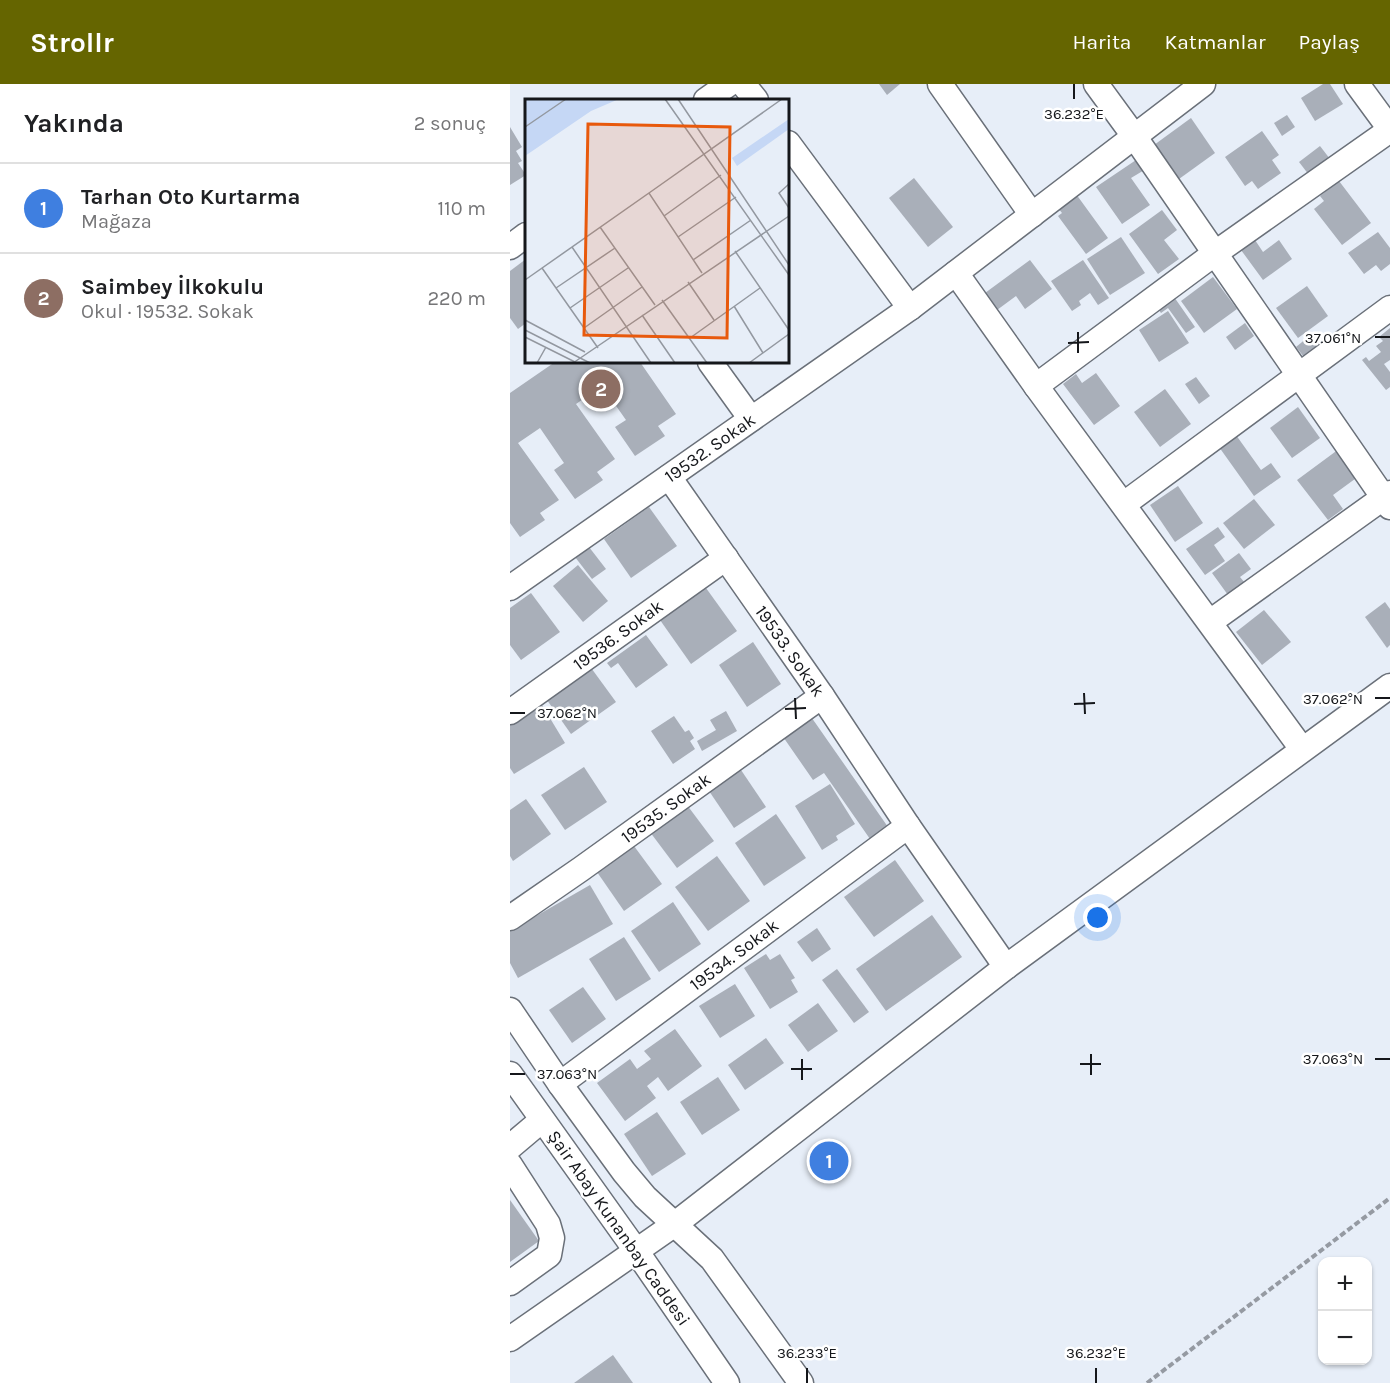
<!DOCTYPE html>
<html lang="tr">
<meta charset="utf-8">
<style>
:root{--surface:#fff;--page:#f6f6f6;--text:#202124;--muted:#757577;--line:#e0e0e0;--accent:#656500}
body{margin:0;font-family:Karla,sans-serif;background:var(--page);color:var(--text)}
.controls{position:absolute;right:18px;bottom:18px;display:grid;overflow:hidden;border-radius:12px;box-shadow:0 2px 4px #0004}
.controls button{width:54px;height:54px;display:grid;place-items:center;padding:0;border:0;border-bottom:2px solid var(--line);background:var(--surface);color:var(--text);font:30px sans-serif}
.you{position:absolute;left:588px;top:834px;width:21px;height:21px;margin:-15px;border:4px solid #fff;border-radius:50%;background:#1a73e8;box-shadow:0 0 0 9px #1a73e833}
.badge{display:grid;place-items:center;width:39px;height:39px;border-radius:50%;background:var(--accent);color:#fff;font-size:20px;font-weight:700}
.pin{position:absolute;translate:-50% -50%;border:3px solid #fff;box-shadow:0 2px 6px #0006}
.list{margin:0;padding:0;list-style:none}
h2{display:flex;justify-content:space-between;align-items:center;height:78px;margin:0;padding:0 24px;font-size:26px}
h2 small{font-size:20px;font-weight:400;color:var(--muted)}
.list li{display:grid;grid-template-columns:39px 1fr auto;gap:18px;align-items:center;box-sizing:border-box;height:90px;padding:0 24px;border-top:2px solid var(--line)}
.list b{display:block;font-size:22px;white-space:nowrap}
.list p{margin:0;font-size:20px;white-space:nowrap;color:var(--muted)}
.list em{font-size:20px;font-style:normal;color:var(--muted)}
.map{position:relative;flex:none;width:880px;height:1299px;overflow:hidden}
header{display:flex;align-items:center;gap:36px;box-sizing:border-box;height:84px;padding:0 30px;background:var(--accent);color:#fff}
header strong{font-size:28px}
nav{display:flex;gap:33px;margin-inline-start:auto;font-size:21px}
main{display:flex}
aside{flex:1;background:var(--surface)}
.map>svg:first-child{display:block}
.building{fill:#a9afb9}
.lines{fill:none;stroke-linecap:round;stroke-linejoin:round}
.minor-casing{stroke:#6a7079;stroke-width:27}
.path{stroke:#959aa2;stroke-width:4;stroke-dasharray:6 3;stroke-linecap:butt}
.minor{stroke:#fff;stroke-width:24}
.ticks{fill:none;stroke:#15171b;stroke-width:2}
.labels{text-anchor:middle;dominant-baseline:central;stroke-width:5;stroke-linejoin:round;paint-order:stroke}
.street-label{font-size:18px;fill:#15171b;stroke:#fff}
.inset-road{fill:none;stroke:#9398a0;stroke-width:1.5}
.view{fill:#e8590c;fill-opacity:0.15;stroke:#e8590c;stroke-width:3}
.inset-edge{fill:none;stroke:#15171b;stroke-width:3}
.ticks-label{font-size:15px;text-anchor:middle;fill:#15171b;stroke:#fff;stroke-width:5;stroke-linejoin:round;paint-order:stroke}
</style>
<header>
<strong>Strollr</strong>
<nav><a>Harita</a><a>Katmanlar</a><a>Paylaş</a></nav>
</header>
<main>
<aside>
<h2>Yakında<small>2 sonuç</small></h2>
<ul class="list">
<li><span class="badge" style="background:#3f7fe0">1</span><div><b>Tarhan Oto Kurtarma</b><p>Mağaza</p></div><em>110 m</em></li>
<li><span class="badge" style="background:#8d6e63">2</span><div><b>Saimbey İlkokulu</b><p>Okul · 19532. Sokak</p></div><em>220 m</em></li>
</ul>
</aside>
<div class="map">
<svg width="880" height="1299" viewBox="0 0 880 1299">
<rect width="100%" height="100%" fill="#e7eef8"/>
<g class="building">
<path d="M369 0H390L377 11Z"/>
<path d="M813 0H820L833 20 805 37 791 14Z"/>
<path d="M777 31 785 43 772 52 764 39Z"/>
<path d="M681 34 705 69 669 95 644 61Z"/>
<path d="M0 43 12 63 6 67 12 77 8 79 16 91 0 101Z"/>
<path d="M752 47 769 71 762 76 771 89 748 105 742 97 735 102 715 73Z"/>
<path d="M810 62 820 75 799 91 789 78Z"/>
<path d="M629 74 636 85 621 94 640 121 612 140 586 103Z"/>
<path d="M404 94 443 143 418 163 379 114Z"/>
<path d="M829 97 861 139 832 161 804 125 814 117 810 112Z"/>
<path d="M566 110 598 154 576 170 548 132 552 129 548 124Z"/>
<path d="M652 126 667 146 654 156 669 175 648 190 619 150Z"/>
<path d="M868 148 880 164V180L871 187 866 181 854 190 838 169Z"/>
<path d="M611 153 635 189 600 211 577 175Z"/>
<path d="M745 156 753 168 769 156 782 175 753 196 731 166Z"/>
<path d="M16 175V239L8 245 0 234V187Z"/>
<path d="M520 176 542 205 515 225 506 212 487 226 475 209Z"/>
<path d="M573 176 599 214 588 221 580 209 569 217 571 221 562 227 541 197Z"/>
<path d="M703 193 727 225 694 249 671 217Z"/>
<path d="M797 202 818 232 788 254 766 224Z"/>
<path d="M662 210 685 243 676 249 658 224 651 229 646 222Z"/>
<path d="M658 227 679 259 649 278 629 246Z"/>
<path d="M735 239 744 252 725 266 716 253Z"/>
<path d="M880 244V276L874 280 880 288V303L876 306 852 276 856 273 859 277 871 268 866 262 873 257 869 253Z"/>
<path d="M803 249 811 259 794 273 786 263Z"/>
<path d="M45 278H130L166 330 148 342 155 352 125 372 105 343 116 336 92 302 66 320 105 375 87 388 93 396 65 415 44 386 54 379 30 344 8 359 49 416 30 429 35 436 10 453 0 439V309Z"/>
<path d="M586 289 610 322 584 341 553 300 566 290 572 299Z"/>
<path d="M686 293 700 312 689 320 675 300Z"/>
<path d="M655 305 681 340 650 363 624 328Z"/>
<path d="M788 323 810 354 782 374 760 344Z"/>
<path d="M726 351 751 386 761 379 771 393 744 412 709 363Z"/>
<path d="M829 365 849 392 823 411 833 425 818 436 787 396Z"/>
<path d="M668 402 693 439 665 458 640 421Z"/>
<path d="M744 415 765 441 734 465 713 439Z"/>
<path d="M139 423 167 462 121 494 94 455Z"/>
<path d="M708 443 715 453 704 461 715 477 695 491 676 465Z"/>
<path d="M79 463 96 485 82 495 65 473Z"/>
<path d="M729 469 741 485 730 493 735 499 718 511 702 489Z"/>
<path d="M68 481 98 517 73 538 43 502Z"/>
<path d="M196 504 227 547 181 580 150 536Z"/>
<path d="M21 509 50 548 11 576 0 561V524Z"/>
<path d="M875 518 880 525V561L877 564 855 533Z"/>
<path d="M754 526 781 558 752 581 726 548Z"/>
<path d="M136 551 158 581 126 604 108 579 101 584 97 579Z"/>
<path d="M243 558 271 600 237 623 209 581Z"/>
<path d="M79 581 106 618 61 650 32 609Z"/>
<path d="M29 616 55 659 4 690 0 684V634Z"/>
<path d="M216 627 227 647 192 667 187 657 206 646 200 636Z"/>
<path d="M297 627 378 743 360 755 314 689 303 696 269 647Z"/>
<path d="M164 632 175 648 179 646 184 654 180 657 185 665 163 680 141 647Z"/>
<path d="M74 683 97 718 55 746 31 711Z"/>
<path d="M229 683 256 723 224 744 197 704Z"/>
<path d="M320 700 345 740 326 752 328 756 312 766 285 722Z"/>
<path d="M16 715 41 750 3 777 0 772V726Z"/>
<path d="M174 717 204 757 167 784 137 744Z"/>
<path d="M266 730 296 774 254 802 225 759Z"/>
<path d="M124 762 152 800 114 827 87 788Z"/>
<path d="M207 772 240 817 198 847 165 803Z"/>
<path d="M385 776 414 817 364 853 334 813Z"/>
<path d="M80 801 103 840 8 894 0 879V847Z"/>
<path d="M163 818 191 860 149 888 121 847Z"/>
<path d="M422 831 452 873 376 927 346 885Z"/>
<path d="M307 844 321 865 302 878 287 858Z"/>
<path d="M114 853 141 895 106 917 79 875Z"/>
<path d="M256 870 260 876 270 870 285 894 281 896 288 908 260 925 234 884Z"/>
<path d="M327 885 359 928 344 939 312 896Z"/>
<path d="M225 900 245 932 210 954 189 922Z"/>
<path d="M73 903 96 935 62 959 39 926Z"/>
<path d="M308 919 328 947 298 968 278 941Z"/>
<path d="M165 945 192 982 158 1007 148 993 137 1002 146 1014 115 1037 87 999 120 975 127 985 141 975 134 967Z"/>
<path d="M256 954 274 979 235 1006 218 981Z"/>
<path d="M208 993 230 1026 192 1051 170 1018Z"/>
<path d="M147 1028 176 1070 142 1092 114 1050Z"/>
<path d="M0 1116 29 1157 0 1178Z"/>
<path d="M103 1271 123 1299H64Z"/>
</g>
<g class="lines">
<g class="minor-casing">
<g id="minor">
<path d="M233 0 246 16"/>
<path d="M430 0 522 131"/>
<path d="M586 0 624 52 880 423"/>
<path d="M847 0 880 45"/>
<path d="M196 16 219 0"/>
<path d="M278 59 400 224"/>
<path d="M0 163 16 151"/>
<path d="M446 189 526 302 792 665"/>
<path d="M200 278 241 335"/>
<path d="M526 302 704 170 880 46"/>
<path d="M159 393 312 612 398 742 496 883 880 602"/>
<path d="M614 420 880 224"/>
<path d="M0 504 400 224 693 0"/>
<path d="M700 538 880 409"/>
<path d="M0 628 216 474"/>
<path d="M0 834 71 785 312 612"/>
<path d="M0 926 50 1000 114 1088 135 1113 202 1175 291 1299"/>
<path d="M0 990 127 1168 217 1299"/>
<path d="M50 1000 398 742"/>
<path d="M0 1063 32 1036"/>
<path d="M0 1081 38 1140 42 1154 39 1171 0 1199"/>
<path d="M0 1255 165 1140 496 883"/>
</g>
</g>
<path class="path" d="M637 1299 880 1114"/>
<use href="#minor" class="minor"/>
</g>
<path class="ticks" d="M564 0V15M568 248V269M865 253H880M558 259 579 258M574 609 575 630M285 614 286 635M865 614H880M564 620 585 619M275 625 296 624M0 629H15M581 970V991M292 975V996M865 975H880M570 980H591M281 985H302M0 990H15M297 1284V1299M586 1284V1299"/>
<g class="labels">
<g class="street-label">
<text transform="translate(200 364) rotate(-35)">19532. Sokak</text>
<text transform="translate(108 551) rotate(-36)">19536. Sokak</text>
<text transform="translate(280 567) rotate(55)">19533. Sokak</text>
<text transform="translate(156 724) rotate(-36)">19535. Sokak</text>
<text transform="translate(224 871) rotate(-37)">19534. Sokak</text>
<text transform="translate(109 1144) rotate(55)">Şair Abay Kunanbay Caddesi</text>
</g>
</g>
<g transform="translate(15 15)">
<rect width="264" height="264" fill="#e7eef8"/>
<path d="M0 0H94L66 12 0 57ZM264 20V30L212 67 207 59Z" fill="#c5d7f5"/>
<path class="inset-road" d="M140 0 264 176M153 0 264 166M0 28 41 0M264 85 254 94 264 109M124 94 257 0M139 117 196 76M75 128 130 206M153 138 211 98M47 148 126 264M210 152 264 231M168 161 226 121M17 169 73 249M0 181 124 94 177 174M163 183 189 221M31 189 90 149M137 201 182 264M209 207 238 254M45 209 103 169M117 216 150 264M0 221 60 253M59 229 117 188M0 231 65 264M0 238 50 263M165 239 235 189M12 264 21 248M48 264 264 117M224 264 264 235"/>
<path class="view" d="M63 25 205 28 202 239 59 236Z"/>
<rect width="264" height="264" class="inset-edge"/>
</g>
<g class="ticks-label">
<text x="564" y="35">36.232°E</text>
<text x="823" y="259">37.061°N</text>
<text x="823" y="620">37.062°N</text>
<text x="57" y="634">37.062°N</text>
<text x="823" y="980">37.063°N</text>
<text x="57" y="995">37.063°N</text>
<text x="297" y="1274">36.233°E</text>
<text x="586" y="1274">36.232°E</text>
</g>
</svg>
<div class="controls">
<button>+</button>
<button>−</button>
</div>
<div class="you"></div>
<div class="pin badge" style="left:319px;top:1077px;background:#3f7fe0">1</div>
<div class="pin badge" style="left:91px;top:305px;background:#8d6e63">2</div>
</div>
</main>
